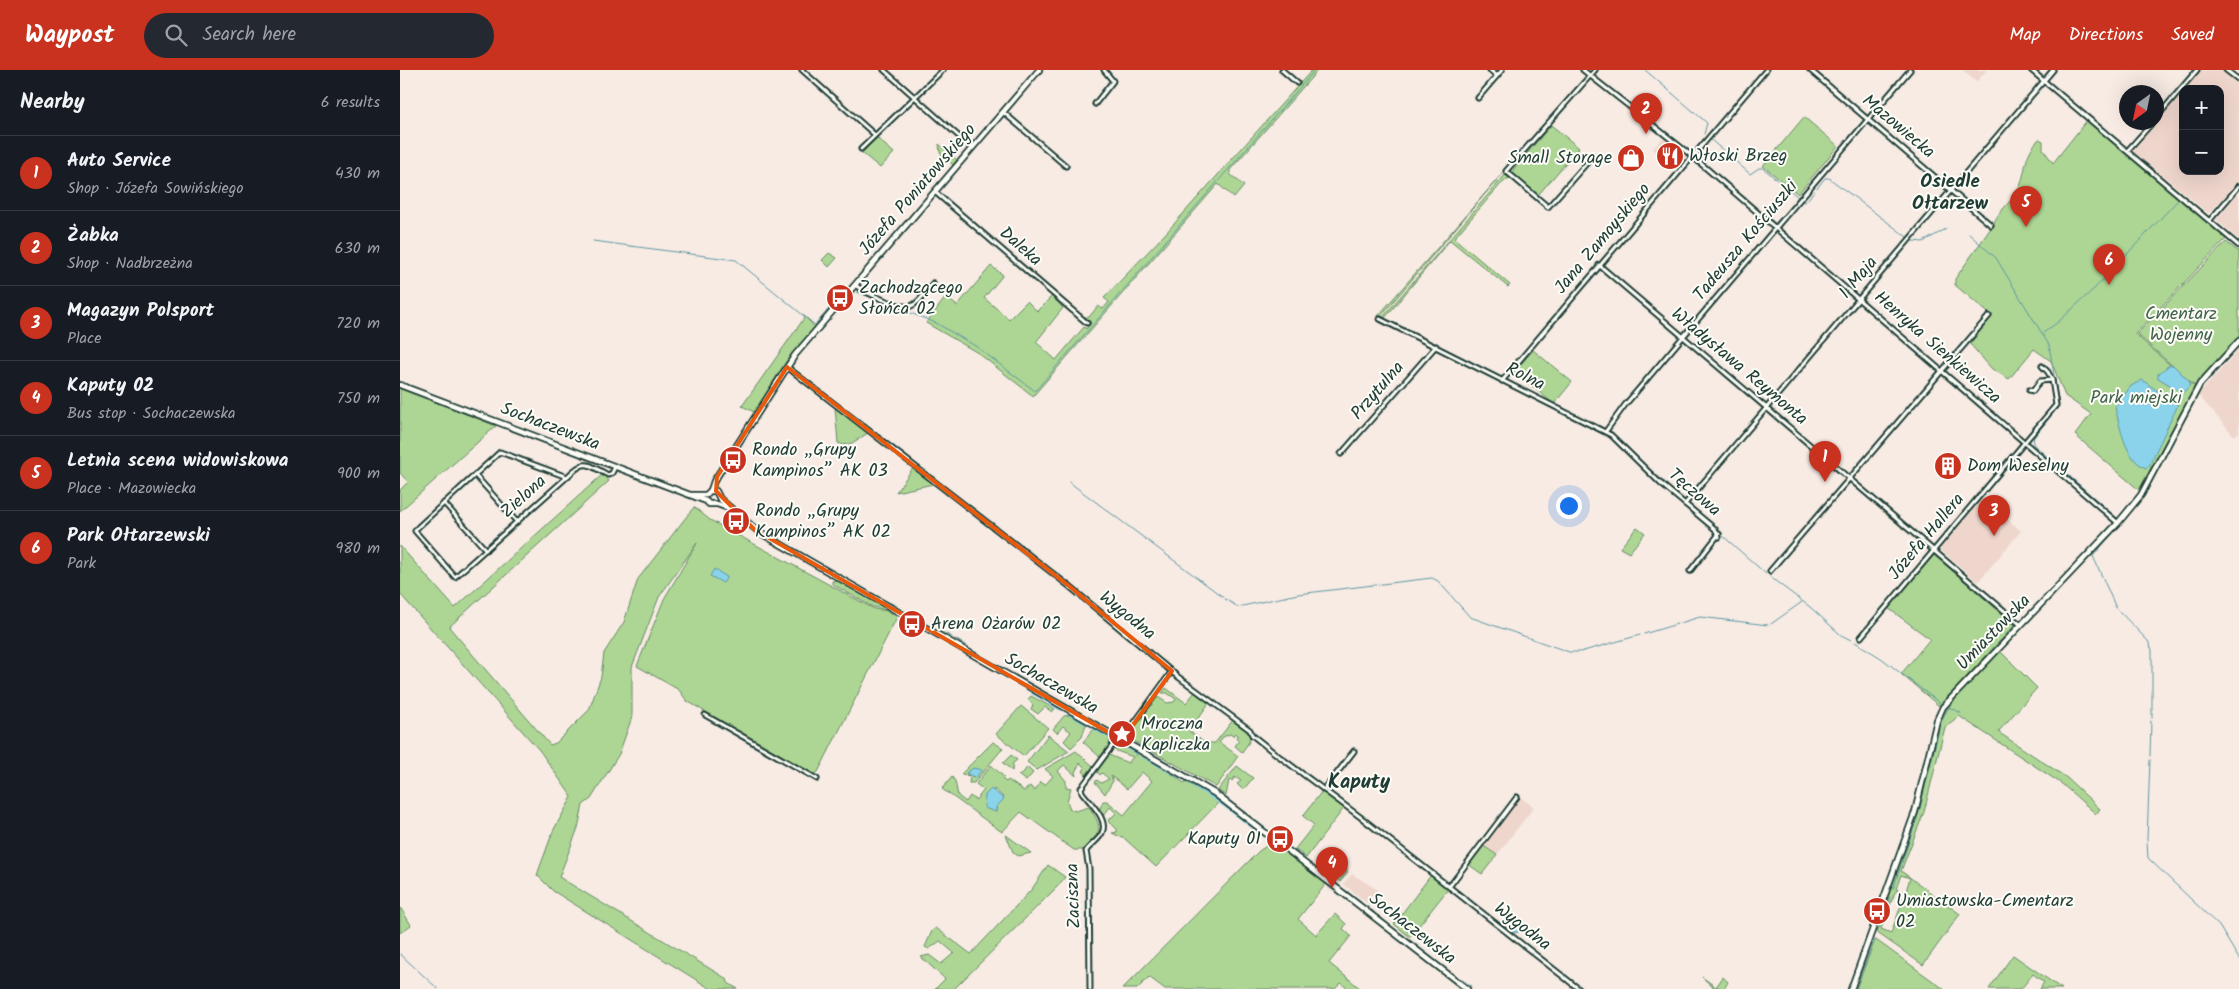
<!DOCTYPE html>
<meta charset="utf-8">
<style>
:root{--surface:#171b24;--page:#242831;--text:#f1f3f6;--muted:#9ea1a6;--line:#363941;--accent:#c8321e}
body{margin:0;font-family:Kalam,sans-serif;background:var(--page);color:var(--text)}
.controls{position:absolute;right:15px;top:15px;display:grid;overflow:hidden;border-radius:10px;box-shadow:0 5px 20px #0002}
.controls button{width:45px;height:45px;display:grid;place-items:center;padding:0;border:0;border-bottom:1px solid var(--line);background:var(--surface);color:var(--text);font:25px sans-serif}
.compass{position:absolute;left:1719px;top:15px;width:45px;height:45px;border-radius:50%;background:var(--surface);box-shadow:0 5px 20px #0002;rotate:213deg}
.you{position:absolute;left:1168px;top:435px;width:18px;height:18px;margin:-12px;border:4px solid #fff;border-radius:50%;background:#1a73e8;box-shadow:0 0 0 8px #1a73e833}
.badge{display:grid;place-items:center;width:32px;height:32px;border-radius:50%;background:var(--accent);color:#fff;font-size:16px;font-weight:700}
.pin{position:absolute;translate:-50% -41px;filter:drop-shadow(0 1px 2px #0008)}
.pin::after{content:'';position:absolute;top:26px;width:18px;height:15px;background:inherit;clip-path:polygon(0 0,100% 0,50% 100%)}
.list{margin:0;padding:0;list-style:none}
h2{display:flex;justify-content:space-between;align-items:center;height:65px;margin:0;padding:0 20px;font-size:21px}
h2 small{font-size:16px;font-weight:400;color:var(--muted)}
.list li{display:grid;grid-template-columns:32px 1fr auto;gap:15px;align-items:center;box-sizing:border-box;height:75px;padding:0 20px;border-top:1px solid var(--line)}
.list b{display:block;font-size:19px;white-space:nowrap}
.list p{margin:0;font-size:16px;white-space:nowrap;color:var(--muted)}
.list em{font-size:16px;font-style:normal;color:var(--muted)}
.icon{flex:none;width:28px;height:28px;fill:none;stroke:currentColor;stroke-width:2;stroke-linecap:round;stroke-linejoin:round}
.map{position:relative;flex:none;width:1839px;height:919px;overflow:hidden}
header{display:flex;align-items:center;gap:30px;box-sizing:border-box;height:70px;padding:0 25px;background:var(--accent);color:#fff}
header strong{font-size:24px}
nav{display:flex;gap:28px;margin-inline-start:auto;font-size:18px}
.search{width:350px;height:45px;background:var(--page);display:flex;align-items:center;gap:12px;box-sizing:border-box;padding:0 18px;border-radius:28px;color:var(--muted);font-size:19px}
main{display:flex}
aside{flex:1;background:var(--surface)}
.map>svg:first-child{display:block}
.built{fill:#efd6cd}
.green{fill:#add694;stroke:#668a64;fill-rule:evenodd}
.water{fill:#8ad3eb;stroke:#5f97a2}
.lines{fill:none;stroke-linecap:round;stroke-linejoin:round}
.stream{stroke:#5f97a2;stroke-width:1}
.canal{stroke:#8ad3eb;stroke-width:4.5}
.street-casing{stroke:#1f3d34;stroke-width:7}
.secondary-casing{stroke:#1f3d34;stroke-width:8}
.street{stroke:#fdfcf7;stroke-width:3}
.secondary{stroke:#fdfcf7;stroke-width:4.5}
.marked{fill:none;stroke:#e8590c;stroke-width:4;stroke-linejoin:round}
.labels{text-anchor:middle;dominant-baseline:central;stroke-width:4;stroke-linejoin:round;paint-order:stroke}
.street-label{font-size:18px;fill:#1f3d34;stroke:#fdfcf7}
.poi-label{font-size:18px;fill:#1f3d34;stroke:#fdfcf7;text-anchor:start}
.park-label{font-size:18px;fill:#42634c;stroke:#fdfcf7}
.neighbourhood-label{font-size:19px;font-weight:bold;fill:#1f3d34;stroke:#fdfcf7}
.quarter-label{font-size:20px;font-weight:bold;fill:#1f3d34;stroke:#fdfcf7}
</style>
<header>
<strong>Waypost</strong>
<div class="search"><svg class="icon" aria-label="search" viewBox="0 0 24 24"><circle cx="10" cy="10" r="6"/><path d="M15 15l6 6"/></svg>Search here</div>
<nav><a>Map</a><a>Directions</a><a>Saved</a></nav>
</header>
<main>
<aside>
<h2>Nearby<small>6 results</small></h2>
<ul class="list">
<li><span class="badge">1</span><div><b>Auto Service</b><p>Shop · Józefa Sowińskiego</p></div><em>430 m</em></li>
<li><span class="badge">2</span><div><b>Żabka</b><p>Shop · Nadbrzeżna</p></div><em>630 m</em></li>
<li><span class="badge">3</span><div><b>Magazyn Polsport</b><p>Place</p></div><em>720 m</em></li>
<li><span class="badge">4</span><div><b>Kaputy 02</b><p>Bus stop · Sochaczewska</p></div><em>750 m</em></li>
<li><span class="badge">5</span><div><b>Letnia scena widowiskowa</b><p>Place · Mazowiecka</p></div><em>900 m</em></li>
<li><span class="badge">6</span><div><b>Park Ołtarzewski</b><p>Park</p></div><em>980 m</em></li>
</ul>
</aside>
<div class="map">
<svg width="1839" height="919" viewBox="0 0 1839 919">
<rect width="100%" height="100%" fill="#f7ebe4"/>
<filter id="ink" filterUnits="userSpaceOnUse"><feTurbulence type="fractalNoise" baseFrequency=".02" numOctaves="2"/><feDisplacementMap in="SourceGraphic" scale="10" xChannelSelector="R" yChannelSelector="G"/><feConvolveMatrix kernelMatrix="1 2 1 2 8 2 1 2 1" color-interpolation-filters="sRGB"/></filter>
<g filter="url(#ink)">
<g class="built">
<path d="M1563 0H1587L1576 12Z"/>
<path d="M1800 0H1824L1839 12V115L1808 143 1733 81 1783 21V101H1820V19H1785Z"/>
<path d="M1264 67 1287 86 1277 98 1253 79Z"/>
<path d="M1837 124 1839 126V170L1816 150Z"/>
<path d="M1839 279V362L1834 366 1798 325Z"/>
<path d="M1583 428 1621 461 1578 512 1539 479Z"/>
<path d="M1117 725 1134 737 1097 785 1079 773Z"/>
<path d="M952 804 978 820 967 833 943 814Z"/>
</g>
<g class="green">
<path d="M912 0H918L830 100V104L844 116 834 128 818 114 633 326 578 283 526 253 546 227 557 236 591 196 603 205 584 228 609 249 627 231 637 241 652 226 663 238 636 272 656 290 684 257 686 259 691 253 685 247H689L698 236 703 239 709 232 704 228 765 164Z"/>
<path d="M1404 47 1438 76 1398 124 1363 96Z"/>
<path d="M1688 49 1826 169 1735 264 1795 317 1739 420 1675 365 1691 344 1665 326 1651 291 1634 279 1609 309 1592 299 1570 274 1592 246 1555 215V209L1593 155C1598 140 1614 131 1620 116 1627 98 1623 86 1639 69L1643 71V79L1653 93Z"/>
<path d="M1151 55 1179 78 1138 125 1112 104 1113 100Z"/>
<path d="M477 68 494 83 480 98 462 83Z"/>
<path d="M539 74 557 90 553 95 540 83Z"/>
<path d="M1108 97 980 247 978 246Z"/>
<path d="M1105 105 1109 108 1101 114 1054 168 1110 215 1108 217 1050 170 984 249 982 248Z"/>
<path d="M1826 172 1839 182V267L1795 316 1737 264Z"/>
<path d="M429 183 437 188 429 197 422 190Z"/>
<path d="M405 247 415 257 385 293 354 342 342 336Z"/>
<path d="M1133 280 1172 312 1154 334 1114 302Z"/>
<path d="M0 318 96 356 0 441V420L8 412 0 403Z"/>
<path d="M435 337 468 363 452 373 444 375 438 373Z"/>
<path d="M513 398 533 414 496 422Z"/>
<path d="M203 404 209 411 49 557 150 675 156 673 189 640 201 607 204 583 224 552 238 509 294 437 310 450 474 539 488 541 497 547 418 702 414 705 287 631 279 620 237 596 264 529 297 473 259 527 232 597V647L219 684 191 729 183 735 178 758 159 807 327 909 328 913 338 919H311L153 821 137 805 153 761 172 727 140 681 0 524V476L55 538Z"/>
<path d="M1237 457 1245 463 1229 483 1220 478Z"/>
<path d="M1534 485 1615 555 1539 636 1501 604 1530 569 1488 538Z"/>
<path d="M438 510 491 541 473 537 432 514V511Z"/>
<path d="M1599 580 1637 618 1598 662 1667 708 1700 739 1696 744 1662 714 1559 646 1545 657 1524 742 1501 801 1560 844 1523 895 1476 862 1518 740 1540 651 1545 639ZM1501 805 1510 808 1506 821H1503L1506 824 1504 827 1500 828 1503 830 1491 863 1481 859 1495 822 1499 820 1496 819Z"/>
<path d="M766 618 786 633 795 622 809 633 789 661 805 673H815L834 649 850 664 849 672 842 682 835 676 839 670 836 668 838 665 835 663 833 666 830 664 823 667 819 672 838 686 816 717 734 671 729 663 758 627 767 633 774 632 776 629 767 623H762Z"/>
<path d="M631 626 655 639 652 642 645 637 638 644 631 639 633 635 628 629Z"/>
<path d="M621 636 648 658 624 686 596 664Z"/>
<path d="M669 645 686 654 682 667 671 678 664 671 671 662 663 656 657 663 653 659 664 646Z"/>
<path d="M694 659 710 668 709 675 700 687 683 672Z"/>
<path d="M648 665 669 681 637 700 627 692Z"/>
<path d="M593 672 603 678 574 713H569L570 707 575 708 566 703 569 706 561 704Z"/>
<path d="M720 673 734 682 736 686 739 682 767 698 766 700 784 713 786 712 819 732 756 797 725 769 712 763 717 762V759L708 751 716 743 710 737 704 745 699 741 703 731H707L724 745 752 711 742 702 727 719 711 706 713 711 705 724 695 712 697 710 701 713 709 709 702 703 700 705 696 701 711 682 709 685 728 693 733 687 714 680Z"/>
<path d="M676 681 693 696 686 705 683 701 685 698 680 693 675 702 676 706 664 695 658 701 666 711V717L671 718 667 731 670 739 676 741 689 737C704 759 701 761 685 780H674L621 742 602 762 542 719 552 707 555 711 558 726 566 732 570 726 576 730 584 720 576 714 591 695 604 707 602 709 606 712 608 710 624 721 630 716 635 721 640 712 645 715 653 706 645 699ZM594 719 603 727 596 737V742L594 741Z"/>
<path d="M611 685 617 690 613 693 612 701 603 693Z"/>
<path d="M837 696 853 708 843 720 837 714 841 711 835 707 832 711 829 710 826 726 818 720Z"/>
<path d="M627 697 633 703 626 711 618 705 624 702Z"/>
<path d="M922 721 944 738 906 788 895 779 914 755 903 746Z"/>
<path d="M606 765 631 783 618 786 613 782Z"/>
<path d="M872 772 926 814 898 849 916 865 935 844 946 854 943 859 951 866 929 893 961 919H948L941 913 935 919H765L749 907 737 919H722L859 781Z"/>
<path d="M1082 775 1097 785 1082 804 1068 794Z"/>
<path d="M648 795 665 807 657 817 554 919H535L545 909 521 887 529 885 541 894 554 883 540 871 529 879 525 877 532 861 536 858 571 884 632 819Z"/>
<path d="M943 795 947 798V803L940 812 934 806Z"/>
<path d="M1031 805 1048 819 1010 867 994 854Z"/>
<path d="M0 837 11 855 0 863Z"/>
<path d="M987 861H989L1063 919H1061Z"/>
<path d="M1475 870H1476L1544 919H1456Z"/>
<path d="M1613 885 1659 917 1662 919H1640L1644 912 1633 904 1621 919H1589Z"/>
<path d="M1302 907 1316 917 1323 907 1328 912 1324 919 1317 917 1315 919Z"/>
</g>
<g class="water">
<path d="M1773 295 1789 311 1790 315 1783 323 1758 308V304L1768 296Z"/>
<path d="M1742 310 1778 335 1749 396 1746 398C1725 390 1720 356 1715 337L1731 316Z"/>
<path d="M314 499 327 507 323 513 310 506Z"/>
<path d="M573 698 582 700 575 708 566 703Z"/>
<path d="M591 719 604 729 596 737V742L584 738 585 725Z"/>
<circle cx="1116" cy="857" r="5.5"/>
</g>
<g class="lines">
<g class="stream">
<path d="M1245 0 1307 53 1304 64"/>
<path d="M1310 69 1350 104 1359 98H1363L1398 127"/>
<path d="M1417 118 1425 108H1429L1507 167"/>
<path d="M1408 129 1414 121"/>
<path d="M1403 132 1406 131"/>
<path d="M1569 164 1596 188 1649 275 1659 336 1634 367 1633 374 1717 448"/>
<path d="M193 171 336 190 415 255 444 221"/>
<path d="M1513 171 1523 172 1546 159"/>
<path d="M457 222 536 253 577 277 635 321 915 0"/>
<path d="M1643 263 1658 252 1695 218 1779 129"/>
<path d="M1264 411 1266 414"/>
<path d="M669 412 823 527"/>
<path d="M330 433 340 443"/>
<path d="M1293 443 1302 451"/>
<path d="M351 452 431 500"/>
<path d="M1323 466 1366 504"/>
<path d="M436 503 477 526"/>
<path d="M1370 507 1410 537 1441 565 1451 570"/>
<path d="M482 529 497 536"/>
<path d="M825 529 838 537 898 524 1032 508 1038 511 1070 547 1169 582H1180L1240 565"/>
<path d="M1716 538 1693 486 1721 454"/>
<path d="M1718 540 1748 571 1752 580V648"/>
<path d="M1371 554 1402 532"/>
<path d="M540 560 544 563"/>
<path d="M547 564 552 567"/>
<path d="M1244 564 1300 547 1368 555"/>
<path d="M555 569 567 576"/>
<path d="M1455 572 1481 588 1541 634"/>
<path d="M580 585 611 603"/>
<path d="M616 606 625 611"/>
<path d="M629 613 660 631"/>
<path d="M665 634 722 667"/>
<path d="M725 668 776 697"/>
<path d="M1750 686 1751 651"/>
<path d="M781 700 810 717"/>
<path d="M838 737 862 756"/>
<path d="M1747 770 1750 690"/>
<path d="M1747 772 1748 788 1819 856 1839 889"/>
<path d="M895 780 898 783"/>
<path d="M901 785 904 787"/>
<path d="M1493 819 1519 742 1541 651 1549 637 1561 643"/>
<path d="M945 820 961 832"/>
<path d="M966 836 968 837"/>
<path d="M972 840 976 844"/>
<path d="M979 846 997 861"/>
<path d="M1477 863 1490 827"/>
<path d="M1002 864 1008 869"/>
<path d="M1011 871 1020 878"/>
<path d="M1025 882 1048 900"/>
<path d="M0 884 38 919"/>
<path d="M1052 903 1071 916"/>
<path d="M1455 919 1474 870"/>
</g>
<g class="canal">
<path d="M633 622 660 638"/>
<path d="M671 644 687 653"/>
<path d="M695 658 711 667"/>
<path d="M721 673 739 683"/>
<path d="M744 686 783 708"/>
<path d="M787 710 821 732 867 767"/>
</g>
<g class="street-casing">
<g id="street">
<path d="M402 0 475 65"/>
<path d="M484 0 572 78"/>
<path d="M882 0 897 13"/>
<path d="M1090 0 1097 6"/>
<path d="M1183 0 1292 86 1718 453"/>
<path d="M1410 0 1591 155"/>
<path d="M1631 0 1839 176"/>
<path d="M1826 0 1839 10"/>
<path d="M1078 28 1102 0"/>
<path d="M695 34 713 11 704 0"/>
<path d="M603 42 666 96"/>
<path d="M1756 48 1797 0"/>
<path d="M461 79 543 0"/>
<path d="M1728 80 1753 52"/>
<path d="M1193 86 1148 137 1106 101 1195 0"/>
<path d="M535 122 687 253"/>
<path d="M1810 150 1839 116"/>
<path d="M1199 195 1621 555"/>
<path d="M455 215C464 222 500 239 511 236 520 233 527 220 533 213"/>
<path d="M980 249 1211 365 1260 413 1315 459 1319 467"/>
<path d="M1642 296 1648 302 1652 310"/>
<path d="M387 297 669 516 777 606 850 660 852 665 872 681 963 749 1179 919"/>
<path d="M1102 311 1366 0"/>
<path d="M1206 361 1225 335 1510 0"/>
<path d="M941 384 1036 276"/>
<path d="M75 405 117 452"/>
<path d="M167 407 100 382 18 457 15 461 55 507 167 407C186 388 187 394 208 405L212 403 215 397"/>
<path d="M44 433 86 480"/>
<path d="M1285 434 1653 0"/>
<path d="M1290 501 1319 464"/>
<path d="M1370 501 1589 246"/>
<path d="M1461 567 1656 335 1652 310 1640 311 1633 321 1629 320"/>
<path d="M305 645 417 709"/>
<path d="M722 670 772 601"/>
<path d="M924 720 954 681"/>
<path d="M1049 817 1117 727"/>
<path d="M690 919 689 799 686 781C690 775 699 770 702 763 709 749 689 732 682 722L681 718 718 668"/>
</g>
</g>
<g class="secondary-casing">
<g id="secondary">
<path d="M0 315 306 431 309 434H317L331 439"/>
<path d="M311 420 314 411 395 285 639 0"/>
<path d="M291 425H306"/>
<path d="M306 425 310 421H316L320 429"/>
<path d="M320 429 359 462 814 723 1067 919"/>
<path d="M1451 919 1515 742 1537 650 1543 637 1718 453 1741 425 1800 314 1839 271"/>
</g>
</g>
<use href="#street" class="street"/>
<use href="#secondary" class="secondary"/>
</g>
</g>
<path class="marked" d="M387 297 669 516 772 601 722 670 355 460 316 421 317 407Z"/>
<defs>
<g id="restaurant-disc" transform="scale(1.4375)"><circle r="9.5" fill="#c8321e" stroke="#fdfcf7"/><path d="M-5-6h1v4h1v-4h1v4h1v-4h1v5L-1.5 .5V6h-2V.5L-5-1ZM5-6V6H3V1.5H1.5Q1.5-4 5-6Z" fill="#fff"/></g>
<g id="shop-disc" transform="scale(1.4375)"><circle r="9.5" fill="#c8321e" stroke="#fdfcf7"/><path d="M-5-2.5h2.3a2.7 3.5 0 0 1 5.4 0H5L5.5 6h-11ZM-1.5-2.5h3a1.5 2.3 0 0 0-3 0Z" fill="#fff"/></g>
<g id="bus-disc" transform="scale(1.4375)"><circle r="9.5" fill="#c8321e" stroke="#fdfcf7"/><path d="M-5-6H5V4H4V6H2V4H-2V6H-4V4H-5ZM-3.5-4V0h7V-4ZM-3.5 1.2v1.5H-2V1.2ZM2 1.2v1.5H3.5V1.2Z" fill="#fff"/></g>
<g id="building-disc" transform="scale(1.4375)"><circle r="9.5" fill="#c8321e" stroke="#fdfcf7"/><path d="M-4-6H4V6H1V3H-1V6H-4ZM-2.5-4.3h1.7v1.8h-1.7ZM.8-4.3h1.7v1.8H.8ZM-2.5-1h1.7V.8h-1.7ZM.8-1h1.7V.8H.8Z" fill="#fff"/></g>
<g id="sight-disc" transform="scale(1.4375)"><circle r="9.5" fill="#c8321e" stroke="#fdfcf7"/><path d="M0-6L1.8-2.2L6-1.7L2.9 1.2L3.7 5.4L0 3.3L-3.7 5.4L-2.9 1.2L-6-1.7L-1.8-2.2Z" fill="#fff"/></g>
</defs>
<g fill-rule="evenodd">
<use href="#restaurant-disc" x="1270" y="86"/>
<use href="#shop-disc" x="1231" y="88"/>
<use href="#bus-disc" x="440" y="228"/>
<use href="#bus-disc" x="333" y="390"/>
<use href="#building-disc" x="1548" y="396"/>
<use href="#bus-disc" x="336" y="451"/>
<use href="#bus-disc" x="512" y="554"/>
<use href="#sight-disc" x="722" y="664"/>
<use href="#bus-disc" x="880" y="769"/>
<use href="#bus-disc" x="1477" y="841"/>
</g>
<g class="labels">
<g class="street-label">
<text transform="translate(1498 57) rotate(40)">Mazowiecka</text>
<text transform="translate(518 120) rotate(-49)">Józefa Poniatowskiego</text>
<text transform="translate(1203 169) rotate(-50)">Jana Zamoyskiego</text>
<text transform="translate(1346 171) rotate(-50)">Tadeusza Kościuszki</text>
<text transform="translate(620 177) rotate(41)">Daleka</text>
<text transform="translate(1459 208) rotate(-50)">1 Maja</text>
<text transform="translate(1537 278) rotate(41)">Henryka Sienkiewicza</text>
<text transform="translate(1339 297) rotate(40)">Władysława Reymonta</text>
<text transform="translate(1125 307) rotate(27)">Rolna</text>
<text transform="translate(978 321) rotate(-49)">Przytulna</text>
<text transform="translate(150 357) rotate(21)">Sochaczewska</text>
<text transform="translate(1294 423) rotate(41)">Tęczowa</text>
<text transform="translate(124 427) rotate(-42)">Zielona</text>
<text transform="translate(1527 467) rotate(-50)">Józefa Hallera</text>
<text transform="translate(727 546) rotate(39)">Wygodna</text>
<text transform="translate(1594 563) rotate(-46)">Umiastowska</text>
<text transform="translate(651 614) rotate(30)">Sochaczewska</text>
<text transform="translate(674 826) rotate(-92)">Zaciszna</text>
<text transform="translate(1122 857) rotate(38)">Wygodna</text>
<text transform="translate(1012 859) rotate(38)">Sochaczewska</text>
</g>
<g class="poi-label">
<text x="1289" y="86">Włoski Brzeg</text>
<text x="1212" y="88" text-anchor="end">Small Storage</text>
<text x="459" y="218">Zachodzącego<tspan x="459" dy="21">Słońca 02</tspan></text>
<text x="352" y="380">Rondo „Grupy<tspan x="352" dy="21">Kampinos” AK 03</tspan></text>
<text x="1567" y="396">Dom Weselny</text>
<text x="355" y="441">Rondo „Grupy<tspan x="355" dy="21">Kampinos” AK 02</tspan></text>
<text x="531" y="554">Arena Ożarów 02</text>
<text x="741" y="654">Mroczna<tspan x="741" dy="21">Kapliczka</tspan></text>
<text x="861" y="769" text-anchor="end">Kaputy 01</text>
<text x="1496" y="831">Umiastowska-Cmentarz<tspan x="1496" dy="21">02</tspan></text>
</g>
<g class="park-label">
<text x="1781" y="244">Cmentarz<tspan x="1781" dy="21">Wojenny</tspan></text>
<text x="1736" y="328">Park miejski</text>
</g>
<g class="neighbourhood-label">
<text x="1550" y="112">Osiedle<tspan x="1550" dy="22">Ołtarzew</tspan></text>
</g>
<g class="quarter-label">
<text x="959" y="713">Kaputy</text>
</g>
</g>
</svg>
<div class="controls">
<button>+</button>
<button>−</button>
</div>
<svg class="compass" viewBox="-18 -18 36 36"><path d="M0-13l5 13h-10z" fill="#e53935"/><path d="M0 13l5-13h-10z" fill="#9ea1a6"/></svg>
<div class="you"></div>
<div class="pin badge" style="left:1425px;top:412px">1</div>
<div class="pin badge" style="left:1246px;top:64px">2</div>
<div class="pin badge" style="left:1594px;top:466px">3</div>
<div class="pin badge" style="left:932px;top:818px">4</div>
<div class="pin badge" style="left:1626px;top:157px">5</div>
<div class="pin badge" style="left:1709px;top:215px">6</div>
</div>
</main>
